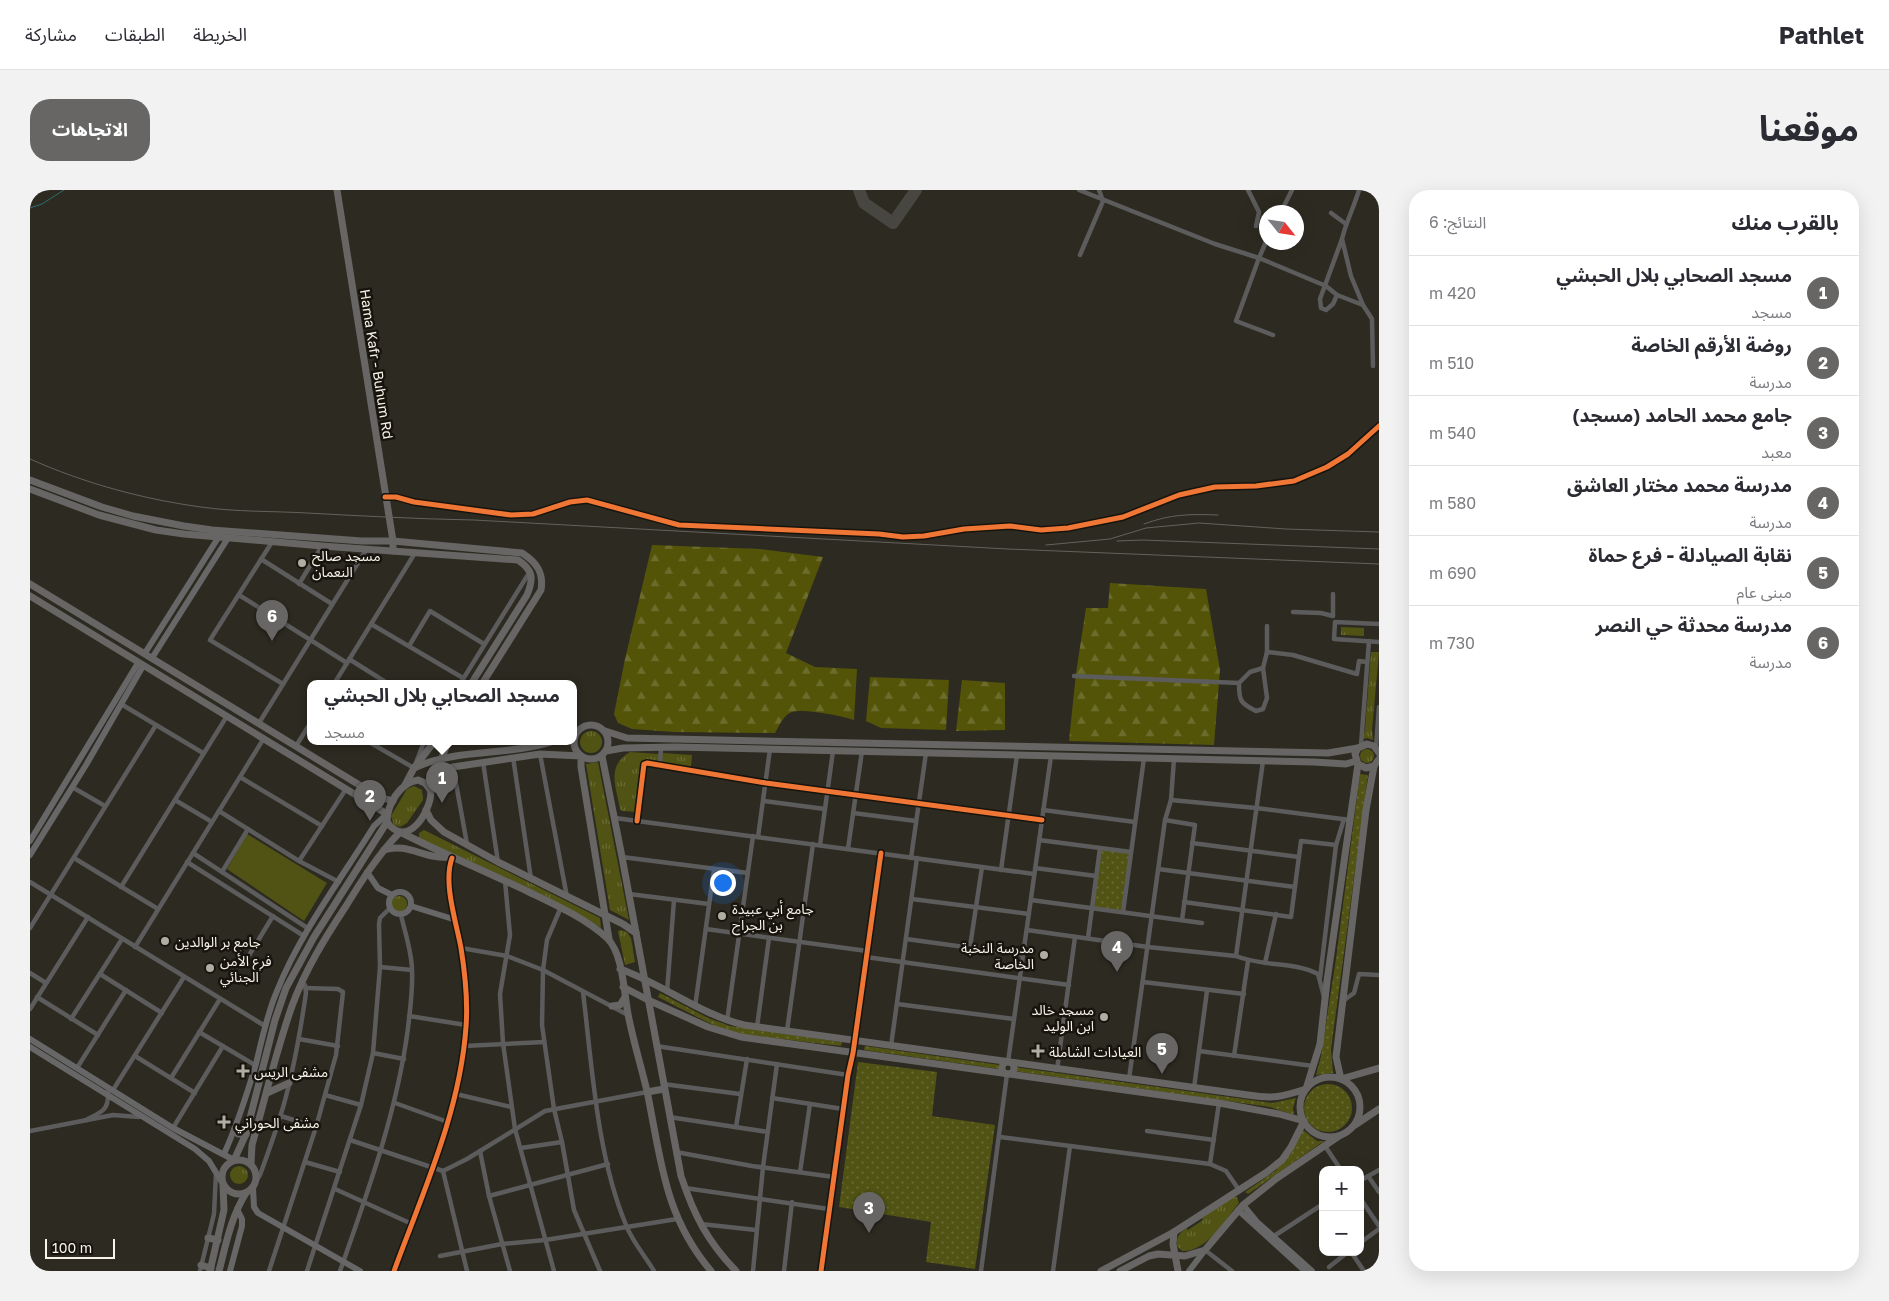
<!DOCTYPE html>
<html lang="ar">
<meta charset="utf-8">
<style>
:root{--surface:#fff;--page:#f2f2f3;--text:#2b2b33;--muted:#7c7c81;--line:#e1e1e2;--accent:#676665}
body{margin:0;font-family:"Golos Text","Noto Sans Arabic",sans-serif;background:var(--page);color:var(--text);direction:rtl}
.controls{position:absolute;right:15px;bottom:15px;display:grid;overflow:hidden;border-radius:10px;box-shadow:0 5px 20px #0002}
.controls button{width:45px;height:45px;display:grid;place-items:center;padding:0;border:0;border-bottom:1px solid var(--line);background:var(--surface);color:var(--text);font:25px sans-serif}
.compass{position:absolute;left:1229px;top:15px;width:45px;height:45px;border-radius:50%;background:var(--surface);box-shadow:0 5px 20px #0002;rotate:120deg}
.scale{position:absolute;left:15px;bottom:12px;width:70px;box-sizing:border-box;padding-left:5px;border:2px solid #f7f3e9;border-top:0;font-size:14px;line-height:18px;white-space:nowrap;color:#f7f3e9;-webkit-text-stroke:4px #17140e;paint-order:stroke}
.you{position:absolute;left:692px;top:692px;width:18px;height:18px;margin:-12px;border:4px solid #fff;border-radius:50%;background:#1a73e8;box-shadow:0 0 0 8px #1a73e833}
.badge{display:grid;place-items:center;width:32px;height:32px;border-radius:50%;background:var(--accent);color:#fff;font-size:16px;font-weight:700}
.pin{position:absolute;translate:-50% -41px;filter:drop-shadow(0 1px 2px #0008)}
.pin::after{content:'';position:absolute;top:26px;width:18px;height:15px;background:inherit;clip-path:polygon(0 0,100% 0,50% 100%)}
.popup{position:absolute;left:277px;top:490px;width:270px;height:65px;box-sizing:border-box;display:grid;place-content:center;border-radius:10px;background:var(--surface);filter:drop-shadow(0 1px 4px #0005);font-size:16px;white-space:nowrap;color:var(--muted)}
.popup b{font-size:19px;color:var(--text)}
.popup::after{content:'';position:absolute;left:50%;top:100%;margin-left:-10px;border:10px solid transparent;border-top-color:var(--surface)}
.list{margin:0;padding:0;list-style:none}
h2{display:flex;justify-content:space-between;align-items:center;height:65px;margin:0;padding:0 20px;font-size:21px}
h2 small{font-size:16px;font-weight:400;color:var(--muted)}
.list li{display:grid;grid-template-columns:32px 1fr auto;gap:15px;align-items:center;box-sizing:border-box;height:70px;padding:0 20px;border-top:1px solid var(--line)}
.list b{display:block;font-size:19px;white-space:nowrap}
.list p{margin:0;font-size:16px;white-space:nowrap;color:var(--muted)}
.list em{font-size:16px;font-style:normal;color:var(--muted)}
.map{position:relative;flex:none;width:1349px;height:1081px;overflow:hidden;direction:ltr;border-radius:20px}
header{display:flex;align-items:center;gap:30px;box-sizing:border-box;height:70px;padding:0 25px;background:var(--surface);border-bottom:1px solid var(--line)}
header strong{font-size:24px}
nav{display:flex;gap:28px;margin-inline-start:auto;font-size:18px}
.intro{display:flex;align-items:center;justify-content:space-between;box-sizing:border-box;height:120px;padding:0 30px}
h1{margin:0;font-size:35px}
.button{padding:12px 22px;border-radius:20px;background:var(--accent);color:#fff;font-size:18px;font-weight:700}
main{display:flex;gap:30px;padding:0 30px}
aside{flex:1;background:var(--surface);border-radius:20px;box-shadow:0 5px 20px #0002}
.map>svg:first-child{display:block}
.grass{fill:url(#grass-tufts)}
.forest{fill:url(#forest-firs)}
.park{fill:url(#park-dots)}
.garden{fill:#505313}
.lines{fill:none;stroke-linecap:round;stroke-linejoin:round}
.stream{stroke:#296f70;stroke-width:1}
.taxiway{stroke:#484640;stroke-width:12}
.street{stroke:#5d5c5d;stroke-width:4.5}
.secondary{stroke:#686768;stroke-width:6}
.primary{stroke:#676665;stroke-width:7}
.rail{stroke:#64625e;stroke-width:1}
.cycleway-casing{stroke:#17140e;stroke-width:8}
.cycleway{stroke:#f07635;stroke-width:5}
.poi-dot{fill:#b0ada3;stroke:#17140e;stroke-width:2}
.labels{text-anchor:middle;dominant-baseline:central;stroke-width:5;stroke-linejoin:round;paint-order:stroke}
.street-label{font-size:14px;fill:#f7f3e9;stroke:#17140e}
.poi-label{font-size:14px;fill:#f7f3e9;stroke:#17140e;text-anchor:start}
</style>
<header>
<strong>Pathlet</strong>
<nav><a>الخريطة</a><a>الطبقات</a><a>مشاركة</a></nav>
</header>
<div class="intro"><h1>موقعنا</h1><a class="button">الاتجاهات</a></div>
<main>
<aside>
<h2>بالقرب منك<small>النتائج: 6</small></h2>
<ul class="list">
<li><span class="badge">1</span><div><b>مسجد الصحابي بلال الحبشي</b><p>مسجد</p></div><em>420 m</em></li>
<li><span class="badge">2</span><div><b>روضة الأرقم الخاصة</b><p>مدرسة</p></div><em>510 m</em></li>
<li><span class="badge">3</span><div><b>جامع محمد الحامد (مسجد)</b><p>معبد</p></div><em>540 m</em></li>
<li><span class="badge">4</span><div><b>مدرسة محمد مختار العاشق</b><p>مدرسة</p></div><em>580 m</em></li>
<li><span class="badge">5</span><div><b>نقابة الصيادلة - فرع حماة</b><p>مبنى عام</p></div><em>690 m</em></li>
<li><span class="badge">6</span><div><b>مدرسة محدثة حي النصر</b><p>مدرسة</p></div><em>730 m</em></li>
</ul>
</aside>
<div class="map">
<svg width="1349" height="1081" viewBox="0 0 1349 1081">
<defs>
<pattern id="grass-tufts" width="24" height="20" patternUnits="userSpaceOnUse" patternTransform="scale(1.25)"><rect width="24" height="20" fill="#505313"/><path d="M3 7l-1-3M5 7V3M7 7l1-3M15 17l-1-3M17 17v-4M19 17l1-3" fill="none" stroke="#6a6c35"/></pattern>
<pattern id="forest-firs" width="22" height="20" patternUnits="userSpaceOnUse" patternTransform="scale(1.25)"><rect width="22" height="20" fill="#535408"/><path d="M5 1l3.5 6h-7zM16 11l3.5 6h-7z" fill="#6c6d2c"/></pattern>
<pattern id="park-dots" width="8" height="8" patternUnits="userSpaceOnUse" patternTransform="scale(1.25)"><rect width="8" height="8" fill="#505313"/><path d="M2 2h.1M6 6h.1" fill="none" stroke="#6a6c35" stroke-width="1.8" stroke-linecap="round"/></pattern>
</defs>
<rect width="100%" height="100%" fill="#2d2a21"/>
<g class="grass">
<path d="M1311 437 1334 438V446L1311 445Z"/>
<path d="M1341 462H1349L1342 540 1343 550 1337 548 1333 549 1335 539Z"/>
<circle cx="561" cy="552" r="11"/>
<circle cx="1337" cy="566" r="7"/>
<path d="M600 562 629 564V573L614 570 608 622 592 621 590 619C586 596 576 576 600 562Z"/>
<path d="M632 563 662 565 661 577 632 573Z"/>
<path d="M568 572 599 730 580 720 556 574Z"/>
<path d="M384 596 392 600 393 610 377 633 370 637 364 635 361 626 377 599Z"/>
<path d="M394 640 570 728 571 738C514 701 450 677 389 648V643Z"/>
<circle cx="369" cy="714" r="8"/>
<path d="M591 740 597 742 601 748 605 772 595 775 588 741Z"/>
<circle cx="209" cy="985" r="9"/>
<path d="M1202 1007H1207L1209 1013C1195 1030 1177 1062 1152 1061L1147 1056C1146 1047 1149 1044 1156 1038L1158 1040 1173 1030 1171 1027Z"/>
</g>
<g class="forest">
<path d="M622 355 730 359 793 367 756 463 785 477 827 479 824 530C813 526 773 518 762 522 754 524 749 536 745 543L644 542 602 539 588 533 584 524 595 469Z"/>
<path d="M1080 393 1176 399 1190 480 1184 555 1039 551 1046 483 1056 418H1078Z"/>
<path d="M840 487 919 490 916 540 851 538 836 531Z"/>
<path d="M932 490 975 493V540L926 541Z"/>
</g>
<g class="park">
<path d="M1330 584 1338 585 1301 859 1303 883 1286 885 1291 866 1306 769Z"/>
<path d="M1070 658 1101 662 1093 722 1062 718Z"/>
<path d="M630 803 678 828 700 836 812 852 811 856 709 844 687 837 628 807Z"/>
<path d="M835 856 970 875V879L834 860Z"/>
<path d="M828 872 907 882 902 926 965 935 945 1079 896 1072 901 1032 809 1017Z"/>
<path d="M985 877 1242 913 1266 908 1263 918 1264 925 1240 917 984 881Z"/>
<circle cx="1298" cy="918" r="24"/>
<path d="M1273 940 1287 951H1294L1218 1004 1215 1002 1245 981 1262 962Z"/>
</g>
<path class="garden" d="M217 644 297 693 274 731 197 679Z"/>
<g class="lines">
<path class="stream" d="M0 18 12 14 34 0"/>
<path class="taxiway" d="M829 0 834 13 863 33 886 0"/>
<g class="street">
<path d="M1049 0 1185 54 1229 68 1296 96 1307 105 1333 115 1342 129 1343 176"/>
<path d="M1218 0 1229 22 1226 36"/>
<path d="M1251 22 1262 0"/>
<path d="M1301 23 1316 34"/>
<path d="M1312 49C1316 32 1324 17 1329 0"/>
<path d="M1236 52 1229 68 1206 131 1243 145"/>
<path d="M1050 65 1073 11 1069 0"/>
<path d="M1307 105 1303 114 1296 120 1291 118 1290 109 1312 49 1321 86 1333 115"/>
<path d="M355 307H366L384 312 481 325 503 324 540 312 557 310 649 335 849 344 873 347 894 346 934 339 980 336 1011 340 1038 338 1093 327 1149 305 1185 297 1226 296 1264 291 1297 277 1318 264 1349 236"/>
<path d="M242 352 180 450 253 494"/>
<path d="M231 369 302 414"/>
<path d="M269 394 292 356"/>
<path d="M209 405 317 473"/>
<path d="M1263 422 1291 423 1303 426"/>
<path d="M1303 426V404"/>
<path d="M341 434 433 488"/>
<path d="M1349 434 1305 432 1304 449 1349 452"/>
<path d="M379 456 400 421 454 454"/>
<path d="M1237 462 1263 465 1327 484 1329 471 1337 472"/>
<path d="M319 469 354 491 352 494"/>
<path d="M1044 486 1209 493C1209 511 1210 513 1226 521L1233 519 1237 508 1233 478 1237 462V436"/>
<path d="M1209 493 1220 482 1233 478"/>
<path d="M304 494 385 363"/>
<path d="M430 494 499 383"/>
<path d="M91 514 173 563"/>
<path d="M229 533 336 360"/>
<path d="M339 552 384 578 394 552"/>
<path d="M1331 555 1339 451"/>
<path d="M266 556 281 532"/>
<path d="M1346 558 1349 517"/>
<path d="M510 564 537 707"/>
<path d="M483 567 501 689"/>
<path d="M453 572 468 672"/>
<path d="M630 575 631 557"/>
<path d="M423 577 437 654"/>
<path d="M210 587 292 636"/>
<path d="M42 597 75 616"/>
<path d="M145 610 182 632"/>
<path d="M1141 610 1226 618 1320 630"/>
<path d="M734 611 795 619"/>
<path d="M1013 620 1105 632"/>
<path d="M189 621 269 671 309 692"/>
<path d="M823 623 886 631"/>
<path d="M585 628 1004 684"/>
<path d="M1135 630 1165 635 1152 730"/>
<path d="M607 631 614 574 617 573 736 593 1012 630"/>
<path d="M728 647 740 559"/>
<path d="M1009 650 1101 662"/>
<path d="M1162 653 1269 667"/>
<path d="M790 655 803 561"/>
<path d="M818 659 832 561"/>
<path d="M163 663 279 739"/>
<path d="M592 667 718 683"/>
<path d="M44 668 128 719"/>
<path d="M881 668 896 563"/>
<path d="M269 671 316 599"/>
<path d="M157 672 274 746"/>
<path d="M1005 678 1066 686"/>
<path d="M1128 679 1265 697"/>
<path d="M971 680 987 565"/>
<path d="M192 682 218 639"/>
<path d="M475 691 480 745 470 804 473 853 485 939 524 1081"/>
<path d="M0 692 235 836"/>
<path d="M91 697 197 526"/>
<path d="M599 704 679 714"/>
<path d="M882 709 999 724"/>
<path d="M1001 710 1172 733"/>
<path d="M1154 712 1261 727 1271 651 1306 655"/>
<path d="M531 717 517 750 513 780 512 835 524 919 532 952 544 1020 570 1081"/>
<path d="M1093 722 1114 568"/>
<path d="M0 738 126 535"/>
<path d="M676 739 837 761"/>
<path d="M997 740 1118 757 1206 766C1232 777 1263 771 1288 784L1294 807"/>
<path d="M1058 748 1070 658"/>
<path d="M876 749 993 765"/>
<path d="M105 757 234 548"/>
<path d="M940 757 952 677"/>
<path d="M431 758 477 766 513 780 598 825"/>
<path d="M1206 766 1233 571"/>
<path d="M218 767 243 726"/>
<path d="M836 767 1039 795"/>
<path d="M1235 773 1246 724"/>
<path d="M350 777 382 780"/>
<path d="M0 783 16 793"/>
<path d="M70 784 132 823"/>
<path d="M1290 788 1306 655 1314 629"/>
<path d="M1113 792 1214 804"/>
<path d="M553 802C562 876 567 966 596 1035 602 1051 615 1066 624 1081"/>
<path d="M637 802 644 710"/>
<path d="M7 807 68 845"/>
<path d="M1313 811 1324 803 1329 784 1349 785"/>
<path d="M867 814 984 829"/>
<path d="M665 817 684 679"/>
<path d="M0 819 58 727"/>
<path d="M379 826 436 835"/>
<path d="M41 829 92 749"/>
<path d="M697 831 723 646"/>
<path d="M727 837 739 748"/>
<path d="M757 841 783 654"/>
<path d="M169 842 225 875"/>
<path d="M269 849 308 856"/>
<path d="M434 856 514 852"/>
<path d="M626 856 818 885"/>
<path d="M861 856 887 668"/>
<path d="M1169 861 1283 876"/>
<path d="M343 863 374 869"/>
<path d="M105 866 165 903"/>
<path d="M1204 866 1218 771"/>
<path d="M978 872 1021 566"/>
<path d="M47 878 96 800"/>
<path d="M1027 880 1045 747"/>
<path d="M141 888 190 809"/>
<path d="M1099 889 1135 630 1141 610 1144 569"/>
<path d="M633 894 710 904"/>
<path d="M1164 898 1177 801"/>
<path d="M426 904 481 917"/>
<path d="M295 905 331 915"/>
<path d="M742 908 813 919"/>
<path d="M365 913 418 932"/>
<path d="M251 926 286 937"/>
<path d="M639 927 738 942"/>
<path d="M56 930C71 922 79 921 78 902L80 899 83 900 154 787"/>
<path d="M706 937 717 869"/>
<path d="M143 938 193 856"/>
<path d="M0 941 83 925 109 927"/>
<path d="M1117 941 1184 950"/>
<path d="M970 947 1180 974 1196 981 1209 1000"/>
<path d="M320 950 413 981 437 969 515 921 617 902"/>
<path d="M1295 956 1311 980"/>
<path d="M491 958 532 952"/>
<path d="M450 961 459 1006 480 1081"/>
<path d="M646 962 722 976 804 987"/>
<path d="M275 972 310 982"/>
<path d="M1180 974 1189 913"/>
<path d="M413 981 437 1081"/>
<path d="M770 982 780 914"/>
<path d="M1338 986 1349 1002"/>
<path d="M226 991 230 985C237 966 244 946 250 927 263 887 270 844 276 803L275 795"/>
<path d="M1330 991 1349 980"/>
<path d="M655 998 799 1019"/>
<path d="M305 999 382 1034"/>
<path d="M459 1006 578 974"/>
<path d="M1330 1008 1349 1036"/>
<path d="M671 1034 726 1040"/>
<path d="M1244 1046 1293 1014"/>
<path d="M1330 1053 1349 1039"/>
<path d="M1175 1060 1202 1081"/>
<path d="M1321 1062 1334 1081"/>
<path d="M410 1066 472 1054 515 1050 647 1029"/>
<path d="M1299 1077 1318 1062"/>
<path d="M170 1081 184 1024 186 983"/>
<path d="M239 1081 286 937 306 865 313 802 308 799 276 798"/>
<path d="M277 1081 331 915 343 863 350 777 349 734 350 728 360 718"/>
<path d="M310 1081C338 1001 367 922 378 838 380 820 383 800 382 781 382 762 375 743 371 725"/>
<path d="M364 1081C393 1002 430 922 436 837 438 811 435 783 431 758 426 731 413 693 422 668"/>
<path d="M723 1081 733 977 747 874"/>
<path d="M754 1081 762 1012"/>
<path d="M791 1081 818 885 823 863 851 663"/>
<path d="M951 1081 977 884"/>
<path d="M1023 1081 1040 956"/>
<path d="M1339 1081 1349 1074"/>
</g>
<g class="secondary">
<path d="M115 463 188 348"/>
<path d="M122 468 198 348"/>
<path d="M0 651 108 473"/>
<path d="M0 665 56 575 113 476"/>
<path d="M337 682 348 698 362 705"/>
<circle cx="370" cy="713" r="11"/>
<path d="M381 716 426 730"/>
<path d="M0 849 143 938 204 970"/>
<path d="M0 857 165 959 179 971 193 994"/>
<path d="M194 964C207 935 217 904 226 874 232 849 237 824 247 801 270 743 311 689 344 636L357 624"/>
<path d="M223 998 224 1017 228 1023 330 1081"/>
<path d="M1213 1015 1227 1032 1282 1081"/>
<path d="M1208 1020 1275 1081"/>
<path d="M200 1081 212 1036V1029L207 1019"/>
<path d="M1159 1081 1175 1060"/>
</g>
<g class="primary">
<path d="M307 0 363 351V361"/>
<path d="M0 290 72 317 103 326 154 336 182 340 332 351H363L492 363C506 372 514 382 511 400L452 494"/>
<path d="M0 299 69 325 126 340 154 344 292 356 488 370C503 380 504 388 497 405L441 494"/>
<path d="M0 394 349 607 363 611"/>
<path d="M0 406 357 624"/>
<circle cx="561" cy="552" r="17"/>
<path d="M575 541 597 548 1298 563 1328 558"/>
<path d="M576 561 593 558 645 557 1284 572 1316 574 1326 571"/>
<path d="M1349 563 1344 556 1337 554 1328 558 1325 564 1328 574 1336 578 1344 576 1349 569"/>
<path d="M572 566 592 667 651 986C664 1025 677 1051 706 1081"/>
<path d="M411 570 418 552"/>
<path d="M1344 576 1336 620 1306 867 1311 889 1349 878"/>
<path d="M384 578C427 558 477 566 521 552"/>
<path d="M388 590 395 593 401 601C401 622 377 660 357 632 357 614 370 593 388 590Z"/>
<path d="M375 595 384 578 404 552"/>
<path d="M401 601C406 588 410 580 423 577L510 564 551 566V577L579 749"/>
<path d="M396 620 401 630 414 642 468 672 593 734 606 743"/>
<path d="M372 643C414 664 457 682 499 702 526 715 555 728 577 748 593 763 594 803 598 824 603 850 611 876 617 901 631 969 634 1026 681 1081"/>
<path d="M354 660C377 652 396 670 419 667"/>
<path d="M590 779C633 794 669 824 714 835L1218 905C1244 909 1251 907 1276 899L1290 854 1297 791 1328 574"/>
<path d="M593 797 618 810 678 837 711 847 1189 913 1249 924 1274 931 1261 957 1252 970 1237 982 1144 1042 1071 1081"/>
<path d="M582 816 590 815 595 807"/>
<circle cx="978" cy="878" r="6"/>
<circle cx="1300" cy="917" r="30"/>
<path d="M617 902 634 899"/>
<path d="M237 903 259 893"/>
<path d="M1325 935 1349 919"/>
<path d="M205 939 208 944H216"/>
<circle cx="209" cy="987" r="17"/>
<path d="M204 970 216 944 245 830 256 798 284 747 357 632"/>
<path d="M221 974 222 955C235 909 246 861 262 816 275 780 295 748 316 716 332 690 348 665 369 643"/>
<path d="M1144 1042 1143 1054 1148 1081"/>
<path d="M178 1048 188 1050"/>
<path d="M171 1075 181 1078"/>
<path d="M180 1081 194 1020 193 995"/>
<path d="M189 1081C196 1054 201 1027 216 1003"/>
<path d="M1090 1081 1119 1066 1128 1064 1155 1066 1175 1060 1213 1015 1247 988 1309 946"/>
</g>
<g class="rail">
<path d="M0 269C54 293 112 309 171 317 206 322 242 321 277 323 333 326 388 329 444 330L978 359 1349 374"/>
<path d="M1114 334C1141 324 1159 324 1188 325"/>
<path d="M1087 351 1113 350 1349 359"/>
<path d="M1016 355 1080 349 1116 338 1169 333 1256 339 1349 342"/>
</g>
<g class="cycleway-casing">
<g id="cycleway">
<path d="M355 307H366L384 312 481 325 503 324 540 312 557 310 649 335 849 344 873 347 894 346 934 339 980 336 1011 340 1038 338 1093 327 1149 305 1185 297 1226 296 1264 291 1297 277 1318 264 1349 236"/>
<path d="M607 631 614 574 617 573 736 593 1012 630"/>
<path d="M364 1081C393 1002 430 922 436 837 438 811 435 783 431 758 426 731 413 693 422 668"/>
<path d="M791 1081 818 885 823 863 851 663"/>
</g>
</g>
<use href="#cycleway" class="cycleway"/>
</g>
<g class="poi-dot">
<circle cx="272" cy="373" r="5"/>
<circle cx="692" cy="726" r="5"/>
<circle cx="135" cy="751" r="5"/>
<circle cx="1014" cy="765" r="5"/>
<circle cx="180" cy="778" r="5"/>
<circle cx="1074" cy="827" r="5"/>
<path d="M1005.5 853.5h5v5h5v5h-5v5h-5v-5h-5v-5h5z"/>
<path d="M210.5 873.5h5v5h5v5h-5v5h-5v-5h-5v-5h5z"/>
<path d="M191.5 924.5h5v5h5v5h-5v5h-5v-5h-5v-5h5z"/>
</g>
<g class="labels">
<g class="street-label">
<text transform="translate(347 174) rotate(81)">Hama Kafr - Buhum Rd</text>
</g>
<g class="poi-label">
<text x="282" y="365">مسجد صالح<tspan x="282" dy="16">النعمان</tspan></text>
<text x="702" y="718">جامع أبي عبيدة<tspan x="702" dy="16">بن الجراح</tspan></text>
<text x="145" y="751">جامع بر الوالدين</text>
<text x="1004" y="757" text-anchor="end">مدرسة النخبة<tspan x="1004" dy="16">الخاصة</tspan></text>
<text x="190" y="770">فرع الأمن<tspan x="190" dy="16">الجنائي</tspan></text>
<text x="1064" y="819" text-anchor="end">مسجد خالد<tspan x="1064" dy="16">ابن الوليد</tspan></text>
<text x="1019" y="861">العيادات الشاملة</text>
<text x="224" y="881">مشفى الريس</text>
<text x="205" y="932">مشفى الحوراني</text>
</g>
</g>
</svg>
<div class="controls">
<button>+</button>
<button>−</button>
</div>
<svg class="compass" viewBox="-18 -18 36 36"><path d="M0-13l5 13h-10z" fill="#e53935"/><path d="M0 13l5-13h-10z" fill="#7c7c81"/></svg>
<div class="scale">100 m</div>
<div class="you"></div>
<div class="pin badge" style="left:412px;top:613px">1</div>
<div class="popup"><b>مسجد الصحابي بلال الحبشي</b>مسجد</div>
<div class="pin badge" style="left:340px;top:631px">2</div>
<div class="pin badge" style="left:839px;top:1043px">3</div>
<div class="pin badge" style="left:1087px;top:782px">4</div>
<div class="pin badge" style="left:1132px;top:884px">5</div>
<div class="pin badge" style="left:242px;top:451px">6</div>
</div>
</main>
